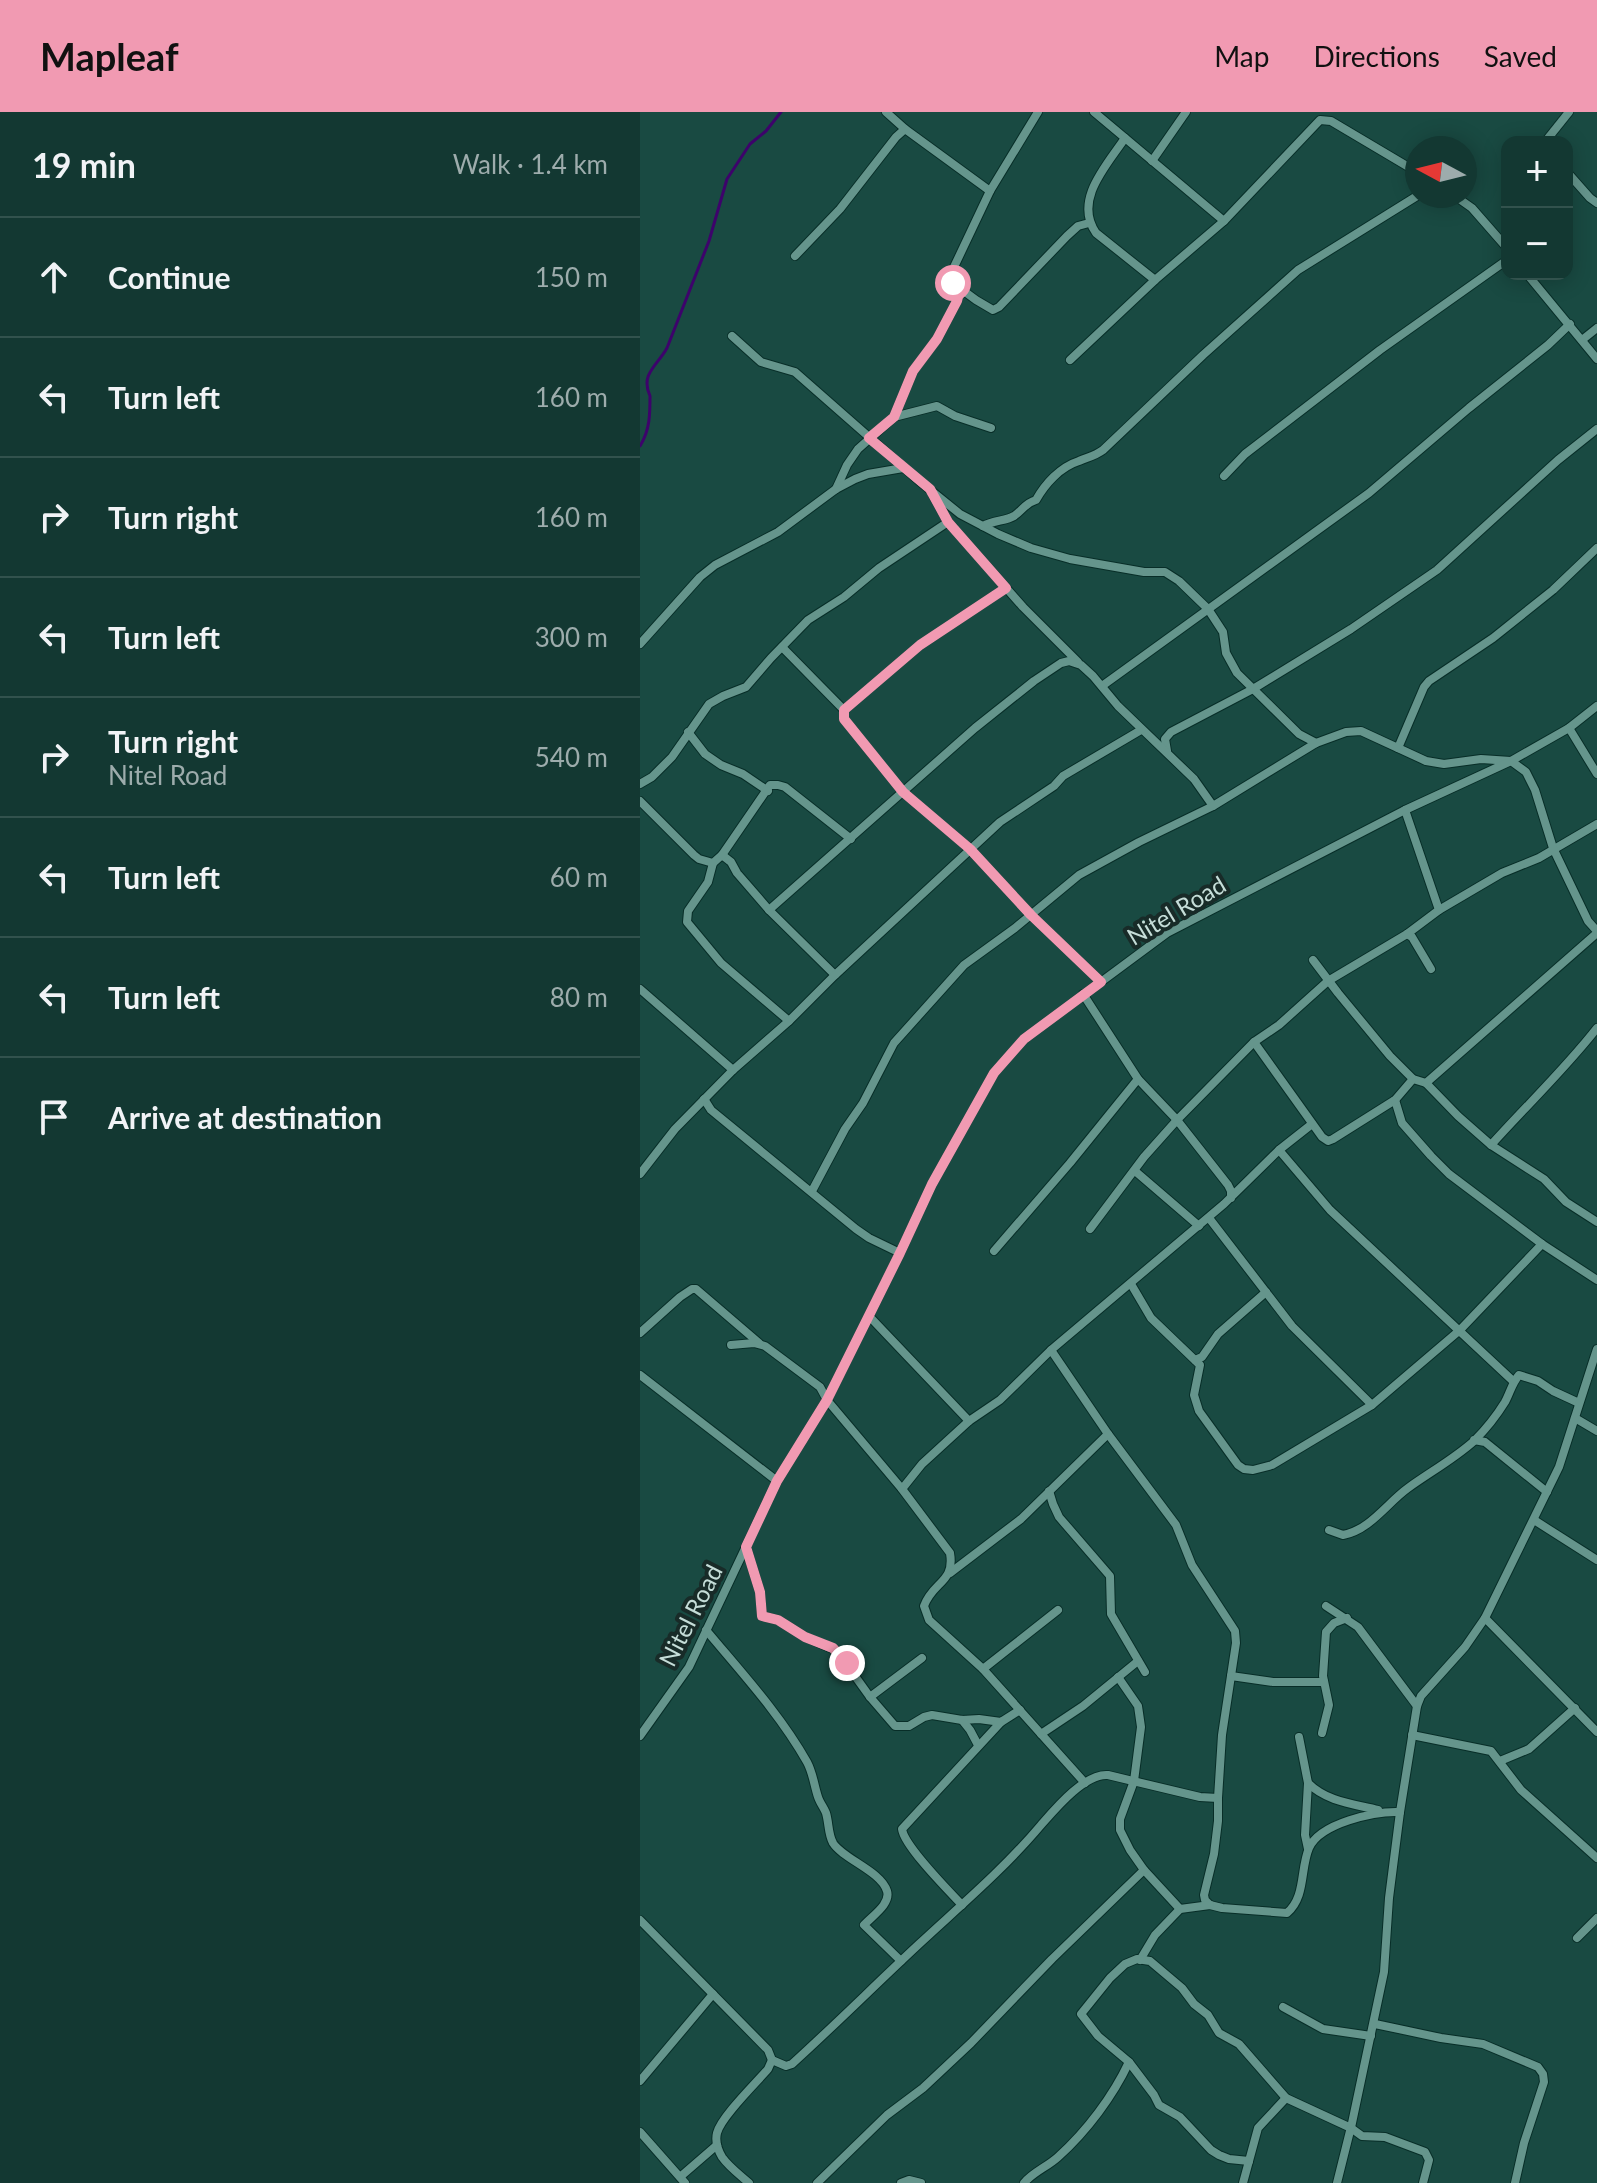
<!DOCTYPE html>
<meta charset="utf-8">
<style>
:root{--surface:#133832;--page:#1c3f3a;--text:#f1f3f6;--muted:#9dacac;--line:#32524d;--accent:#f19ab2}
body{margin:0;font-family:Lato,sans-serif;background:var(--page);color:var(--text)}
.controls{position:absolute;right:24px;top:24px;display:grid;overflow:hidden;border-radius:16px;box-shadow:0 4px 20px #0003}
.controls button{width:72px;height:72px;display:grid;place-items:center;padding:0;border:0;border-bottom:2px solid var(--line);background:var(--surface);color:var(--text);font:40px sans-serif}
.compass{position:absolute;left:765px;top:24px;width:72px;height:72px;border-radius:50%;background:var(--surface);box-shadow:0 4px 20px #0003;rotate:277deg}
.stop{position:absolute;width:24px;height:24px;margin:-18px;border:6px solid #f19ab2;border-radius:50%;background:#fff}
.stop.end{background:#f19ab2;border-color:#fff;box-shadow:0 2px 8px #0008}
.list{margin:0;padding:0;list-style:none}
h2{display:flex;justify-content:space-between;align-items:center;height:104px;margin:0;padding:0 32px;font-size:34px}
h2 small{font-size:26px;font-weight:400;color:var(--muted)}
.list li{display:grid;grid-template-columns:52px 1fr auto;gap:24px;align-items:center;box-sizing:border-box;height:120px;padding:0 32px;border-top:2px solid var(--line)}
.list b{display:block;font-size:30px;white-space:nowrap}
.list p{margin:0;font-size:26px;white-space:nowrap;color:var(--muted)}
.list em{font-size:26px;font-style:normal;color:var(--muted)}
.icon{flex:none;width:44px;height:44px;fill:none;stroke:currentColor;stroke-width:2;stroke-linecap:round;stroke-linejoin:round}
.map{position:relative;flex:none;width:957px;height:2071px;overflow:hidden}
header{display:flex;align-items:center;gap:48px;box-sizing:border-box;height:112px;padding:0 40px;background:var(--accent);color:#111}
header strong{font-size:38px}
nav{display:flex;gap:44px;margin-inline-start:auto;font-size:28px}
main{display:flex}
aside{flex:1;background:var(--surface)}
.map>svg:first-child{display:block}
.lines{fill:none;stroke-linecap:round;stroke-linejoin:round}
.stream{stroke:#3d036b;stroke-width:3}
.minor-casing{stroke:#082e28;stroke-width:10}
.minor{stroke:#65958c;stroke-width:8}
.route{stroke:#f19ab2;stroke-width:10}
.labels{text-anchor:middle;dominant-baseline:central;stroke-width:8;stroke-linejoin:round;paint-order:stroke}
.street-label{font-size:24px;fill:#c5ddd8;stroke:#182b28}
</style>
<header>
<strong>Mapleaf</strong>
<nav><a>Map</a><a>Directions</a><a>Saved</a></nav>
</header>
<main>
<aside>
<h2>19 min<small>Walk · 1.4 km</small></h2>
<ul class="list">
<li><svg class="icon" aria-label="ahead" viewBox="0 0 24 24"><path d="M12 20V5M6 11l6-6 6 6"/></svg><div><b>Continue</b></div><em>150 m</em></li>
<li><svg class="icon" aria-label="left" viewBox="0 0 24 24"><path d="M17 20v-9H6M10 6l-5 5 5 5"/></svg><div><b>Turn left</b></div><em>160 m</em></li>
<li><svg class="icon" aria-label="right" viewBox="0 0 24 24"><path d="M7 20v-9h11M14 6l5 5-5 5"/></svg><div><b>Turn right</b></div><em>160 m</em></li>
<li><svg class="icon" aria-label="left" viewBox="0 0 24 24"><path d="M17 20v-9H6M10 6l-5 5 5 5"/></svg><div><b>Turn left</b></div><em>300 m</em></li>
<li><svg class="icon" aria-label="right" viewBox="0 0 24 24"><path d="M7 20v-9h11M14 6l5 5-5 5"/></svg><div><b>Turn right</b><p>Nitel Road</p></div><em>540 m</em></li>
<li><svg class="icon" aria-label="left" viewBox="0 0 24 24"><path d="M17 20v-9H6M10 6l-5 5 5 5"/></svg><div><b>Turn left</b></div><em>60 m</em></li>
<li><svg class="icon" aria-label="left" viewBox="0 0 24 24"><path d="M17 20v-9H6M10 6l-5 5 5 5"/></svg><div><b>Turn left</b></div><em>80 m</em></li>
<li><svg class="icon" aria-label="arrive" viewBox="0 0 24 24"><path d="M6 21V4h12l-3 4 3 4H6"/></svg><div><b>Arrive at destination</b></div></li>
</ul>
</aside>
<div class="map">
<svg width="957" height="2071" viewBox="0 0 957 2071">
<rect width="100%" height="100%" fill="#194a42"/>
<g class="lines">
<path class="stream" d="M0 334C10 318 10 302 10 284 0 262 17 254 27 236L69 129 87 67 110 32 126 19 141 0"/>
<g class="minor-casing">
<g id="minor">
<path d="M246 0 265 17"/>
<path d="M398 0 350 79 314 155 311 167 313 171 336 188 353 198 359 195 427 124 438 114 449 111"/>
<path d="M454 0 584 109"/>
<path d="M485 26C467 53 433 88 456 121L515 168"/>
<path d="M905 30 929 0"/>
<path d="M512 49 546 0"/>
<path d="M927 60 950 86 957 91"/>
<path d="M815 84 832 96 867 136"/>
<path d="M155 144 200 97 256 25 265 17 350 79"/>
<path d="M887 162 957 247"/>
<path d="M92 224 121 250 155 260 278 368 320 402 358 422 391 436 430 447 504 460H525L539 469 568 497 583 520 586 541 597 561 659 622 676 631"/>
<path d="M942 228 957 216"/>
<path d="M430 248 515 168 584 109 680 8 691 9 777 60"/>
<path d="M254 305 297 294 315 304 351 316"/>
<path d="M584 364 605 342 740 238 867 148"/>
<path d="M196 377 207 353 218 337 254 305 273 259 297 227 317 189 320 177"/>
<path d="M293 383 308 410 383 495 438 550"/>
<path d="M343 414C354 408 366 409 374 404 383 398 385 391 396 388 405 372 420 355 439 349 448 345 455 344 463 338L563 243 658 158 777 84"/>
<path d="M366 476 280 533 204 598V607L263 680 330 737 391 803 461 870"/>
<path d="M0 532 60 465 75 453 138 420 196 377 215 367 228 362 263 356"/>
<path d="M142 535 204 598"/>
<path d="M462 574 729 381 829 296 908 233 930 212"/>
<path d="M929 616 957 662"/>
<path d="M48 620 65 642 81 653 103 662 128 679"/>
<path d="M758 636 784 575 789 569 853 526 913 478 957 436"/>
<path d="M527 639 525 627 531 620 613 577 711 517 797 458 918 348 957 317"/>
<path d="M0 672 12 665 32 645 69 592 83 584 106 575 131 546 168 508 204 485 239 456 308 410"/>
<path d="M0 689 54 743 59 747 73 751 82 743 91 750 97 761 129 798 195 863"/>
<path d="M82 743 130 673H138L145 675 211 727"/>
<path d="M73 751 68 770 48 799 47 810 81 851 149 909"/>
<path d="M129 798 335 616 394 569 421 551 429 549 441 553 453 564 478 594 554 667 573 694"/>
<path d="M799 798 862 761 899 746 957 712"/>
<path d="M767 822 772 825 791 857"/>
<path d="M673 848 698 881 750 944 773 967 786 971 818 1004 851 1033 904 1067 926 1090 957 1110"/>
<path d="M0 877 93 958"/>
<path d="M443 882 498 967 537 1008 588 1073 591 1079V1086"/>
<path d="M614 930 682 1025 688 1029 693 1027 755 988 773 967"/>
<path d="M786 971 957 821"/>
<path d="M64 987 71 998 216 1117 229 1126 260 1141"/>
<path d="M755 988 762 1011 791 1044 809 1062 902 1132 957 1168"/>
<path d="M851 1033C886 994 925 957 957 916"/>
<path d="M639 1038 690 1098 873 1269"/>
<path d="M495 1059 559 1114"/>
<path d="M0 1062 35 1017 93 958 149 909 195 863 360 710 414 674 423 664 501 618"/>
<path d="M172 1079 205 1017 223 991 254 931 324 853 375 816 439 763 499 730 573 694 676 631 706 620 721 619 786 649 804 652 841 647 871 649 886 660 895 678 913 736 948 809 957 819"/>
<path d="M569 1106 652 1214 732 1293"/>
<path d="M450 1117 504 1045 537 1008 614 930 639 913 688 869 767 822 799 798 765 698"/>
<path d="M354 1139 430 1051 498 967"/>
<path d="M491 1172 511 1206 560 1253 554 1283 559 1299 598 1353 604 1357 613 1358 632 1353 732 1293 820 1218 902 1132"/>
<path d="M229 1204 329 1309"/>
<path d="M0 1221 40 1185 52 1177H56L119 1231"/>
<path d="M91 1233 114 1231 125 1234 180 1275 187 1288 262 1377 310 1441C315 1471 293 1469 284 1494L289 1508 343 1557 445 1671"/>
<path d="M411 1238 468 1322 536 1413 552 1453 595 1519 596 1531 582 1623 578 1686V1709L574 1742 564 1783 565 1788 570 1793 582 1796 647 1801C666 1785 660 1757 669 1736 680 1711 735 1699 760 1700"/>
<path d="M555 1248 562 1245 578 1222 626 1180"/>
<path d="M0 1263 137 1369"/>
<path d="M935 1306 957 1319"/>
<path d="M834 1328 845 1330 907 1380"/>
<path d="M262 1377 282 1352 329 1309 360 1288 411 1238 584 1092 639 1038 672 1012"/>
<path d="M409 1379 413 1392 419 1405 470 1464 471 1502 505 1560"/>
<path d="M894 1408 957 1448"/>
<path d="M689 1418 703 1423C730 1418 747 1391 768 1376 790 1360 814 1347 834 1329 845 1318 857 1303 865 1290 870 1281 872 1271 879 1263L898 1269 913 1279 939 1291"/>
<path d="M106 1435 120 1480 122 1504 138 1508 165 1525 197 1539 230 1585 255 1614H269L284 1605 292 1603 322 1608 339 1607 361 1610 380 1598"/>
<path d="M310 1461 381 1407 468 1322"/>
<path d="M686 1494 718 1515 777 1594"/>
<path d="M845 1506 957 1620"/>
<path d="M66 1518C101 1560 140 1602 167 1650 173 1661 174 1673 178 1685 180 1691 184 1696 186 1701 189 1711 188 1722 193 1731 203 1747 241 1759 247 1779 251 1792 232 1804 224 1813L261 1849"/>
<path d="M343 1557 418 1498"/>
<path d="M591 1564 633 1570H684"/>
<path d="M230 1585 282 1546"/>
<path d="M322 1608 330 1618 338 1633"/>
<path d="M682 1621 689 1593 683 1564 686 1520 694 1511 707 1506"/>
<path d="M401 1622 443 1594 498 1549"/>
<path d="M772 1623 851 1639 881 1678 957 1746"/>
<path d="M0 1624 49 1555 137 1369 187 1288 260 1141 292 1072 354 961 384 927 527 821 765 698 871 649 929 616 957 594"/>
<path d="M659 1625 668 1671C687 1690 714 1692 738 1698"/>
<path d="M860 1649 889 1637 935 1596"/>
<path d="M668 1671 665 1723 668 1737"/>
<path d="M504 1758 540 1797"/>
<path d="M322 1793C308 1778 264 1734 262 1717L361 1610"/>
<path d="M0 1808 128 1938 132 1948 146 1954 152 1952C195 1913 235 1873 278 1833 320 1794 364 1757 401 1713 415 1697 445 1661 468 1663L560 1685 578 1686"/>
<path d="M937 1826 957 1806"/>
<path d="M500 1848 515 1823 540 1797 570 1793"/>
<path d="M643 1895 683 1917 731 1924"/>
<path d="M735 1912 801 1926 843 1932 898 1955 903 1962 904 1970 884 2031 875 2071"/>
<path d="M0 1969 73 1882"/>
<path d="M0 2020 45 2071"/>
<path d="M609 2049 589 2047 579 2043 571 2038 540 2005 519 1993 514 1983 489 1950 458 1924 441 1902 470 1866 485 1852 497 1847 510 1849 542 1876 554 1892 568 1903 579 1921 599 1932 646 1986 711 2016 722 2024 745 2025 785 2040 789 2048 783 2071"/>
<path d="M40 2065 77 2033"/>
<path d="M109 2071C100 2063 89 2055 82 2045 78 2038 75 2029 77 2021 81 2005 116 1971 128 1957L132 1948"/>
<path d="M177 2071 247 2003 283 1976 331 1931 412 1847 504 1758 490 1738 480 1718V1707L494 1669 501 1615 498 1594 478 1565"/>
<path d="M261 2071 269 2068 281 2071"/>
<path d="M384 2071C393 2060 407 2055 418 2045 447 2019 473 1984 489 1950"/>
<path d="M603 2071 618 2016 646 1986"/>
<path d="M697 2071 712 2011 744 1860 749 1786 760 1700 777 1594 781 1584 825 1535 845 1506 919 1355 957 1237"/>
</g>
</g>
<use href="#minor" class="minor"/>
</g>
<g class="lines">
<path class="route" d="M207 1551 193 1536 165 1525 138 1508 122 1504 120 1480 106 1435 137 1369 187 1288 260 1141 292 1072 354 961 384 927 461 870 391 803 330 737 263 680 204 607V598L280 533 366 476 308 410 290 377 229 326 254 305 273 259 297 227 317 189 320 177 313 171"/>
</g>
<g class="labels">
<g class="street-label">
<text transform="translate(536 798) rotate(-31)">Nitel Road</text>
<text transform="translate(50 1503) rotate(-63)">Nitel Road</text>
</g>
</g>
</svg>
<div class="controls">
<button>+</button>
<button>−</button>
</div>
<svg class="compass" viewBox="-18 -18 36 36"><path d="M0-13l5 13h-10z" fill="#e53935"/><path d="M0 13l5-13h-10z" fill="#9dacac"/></svg>
<div class="stop" style="left:313px;top:171px"></div>
<div class="stop end" style="left:207px;top:1551px"></div>
</div>
</main>
